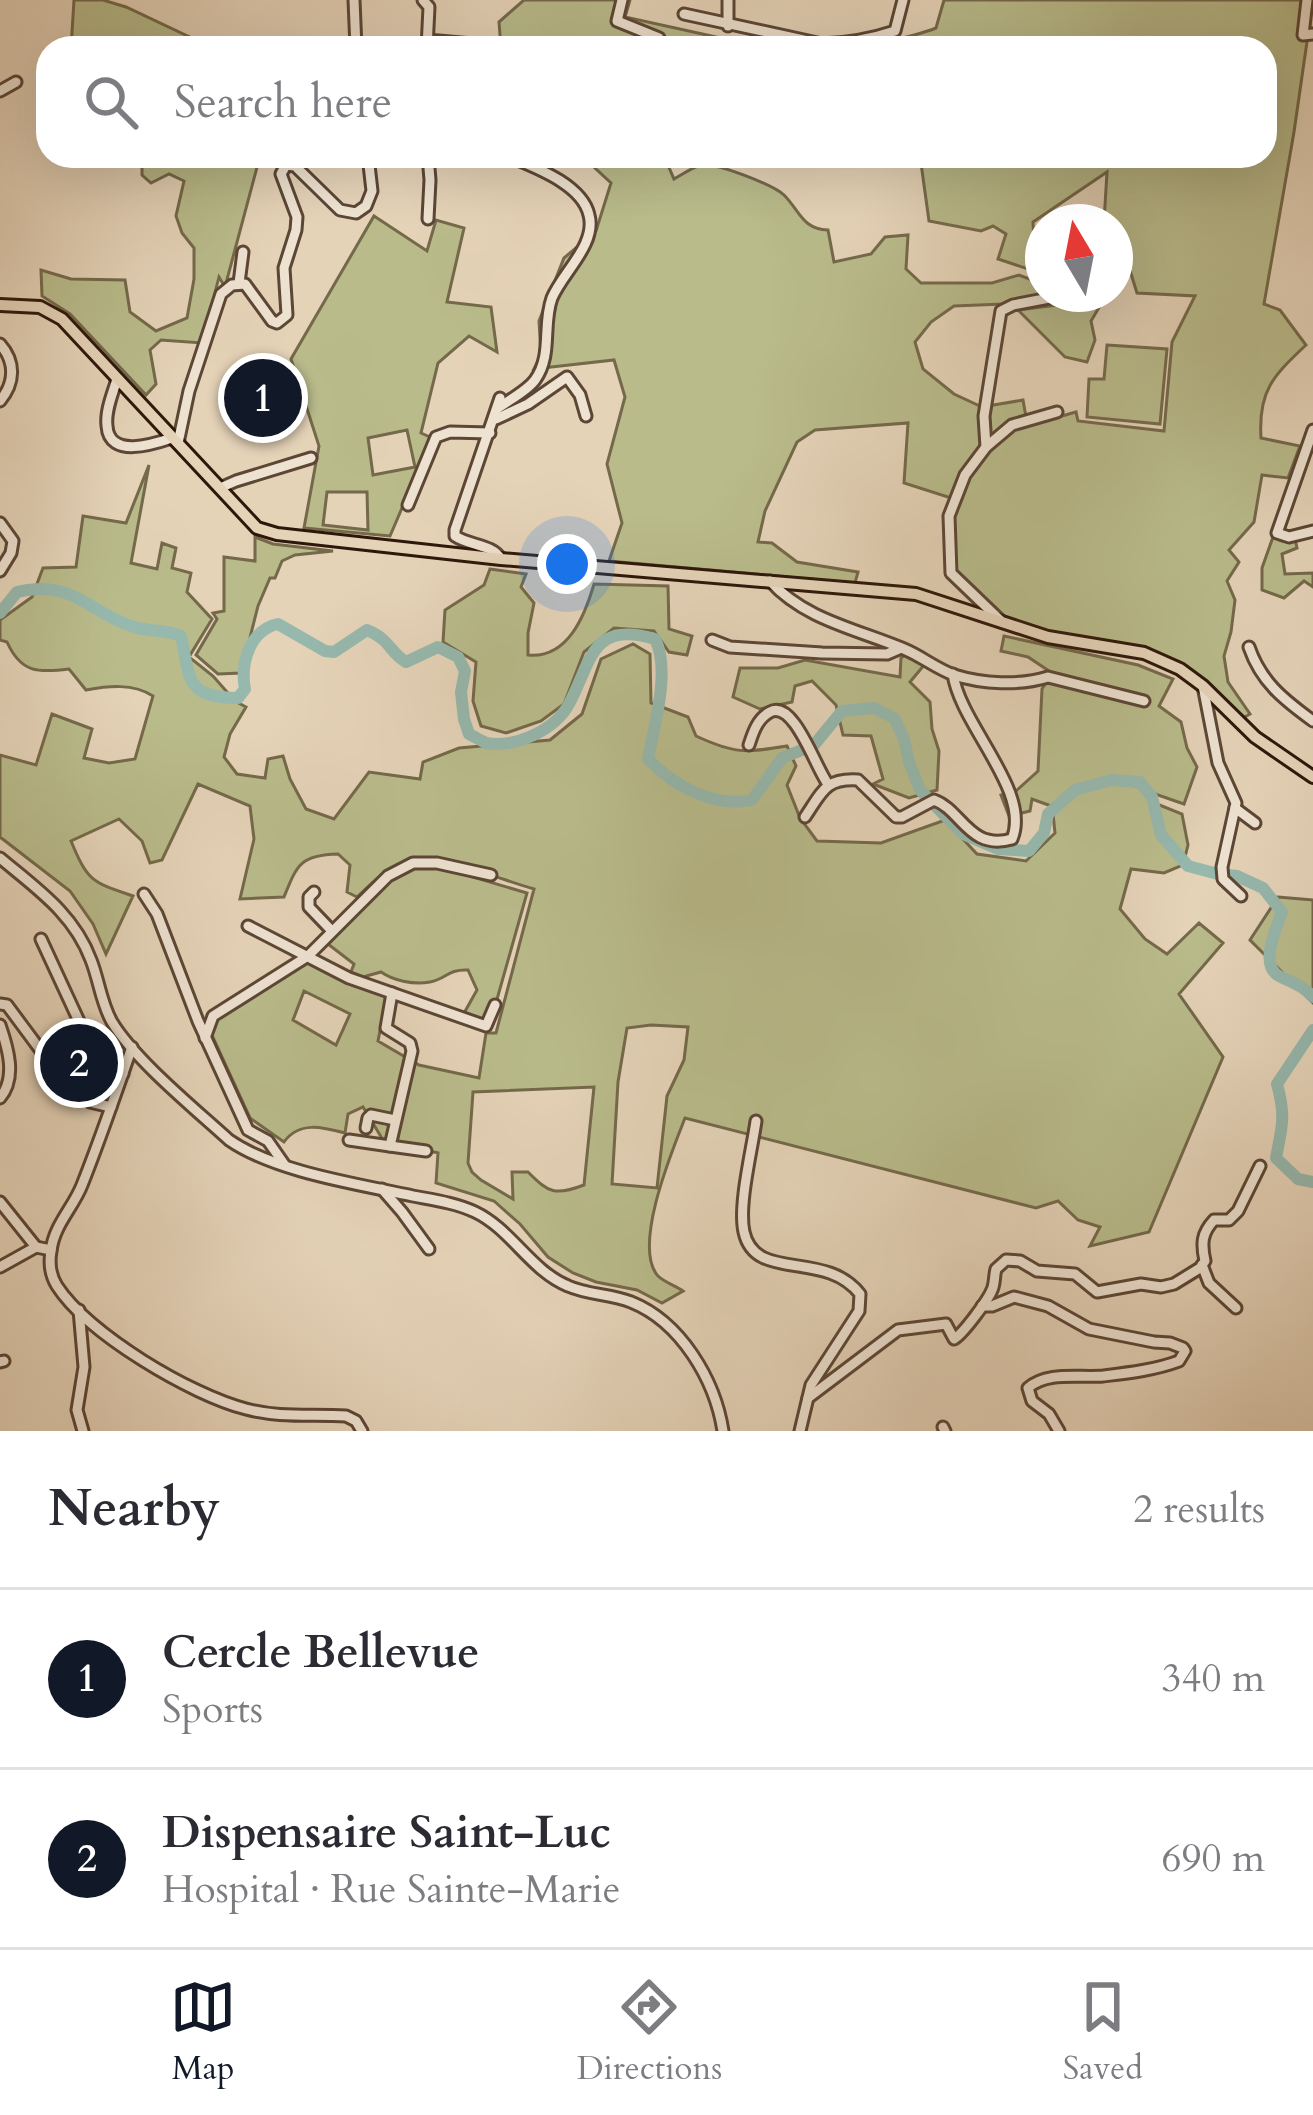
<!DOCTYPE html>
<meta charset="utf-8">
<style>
:root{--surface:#fff;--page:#f2f2f3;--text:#2b2b33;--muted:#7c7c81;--line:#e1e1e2;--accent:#111827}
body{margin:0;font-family:Cardo,serif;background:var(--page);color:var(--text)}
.compass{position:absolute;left:1025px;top:204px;width:108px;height:108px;border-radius:50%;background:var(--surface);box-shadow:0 12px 48px #0002;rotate:350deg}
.you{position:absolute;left:567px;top:564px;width:42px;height:42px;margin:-30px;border:9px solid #fff;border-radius:50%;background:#1a73e8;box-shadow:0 0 0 18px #1a73e833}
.badge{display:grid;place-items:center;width:78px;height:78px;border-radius:50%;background:var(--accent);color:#fff;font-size:39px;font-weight:700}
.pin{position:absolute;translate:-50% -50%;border:6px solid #fff;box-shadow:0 3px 12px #0006}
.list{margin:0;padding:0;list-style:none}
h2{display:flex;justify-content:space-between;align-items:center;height:156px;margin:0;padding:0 48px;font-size:51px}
h2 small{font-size:39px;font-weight:400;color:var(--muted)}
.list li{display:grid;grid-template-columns:78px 1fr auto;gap:36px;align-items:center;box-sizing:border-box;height:180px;padding:0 48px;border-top:3px solid var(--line)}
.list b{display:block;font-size:45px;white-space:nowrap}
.list p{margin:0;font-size:39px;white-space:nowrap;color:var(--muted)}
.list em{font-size:39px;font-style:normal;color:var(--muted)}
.icon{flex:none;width:66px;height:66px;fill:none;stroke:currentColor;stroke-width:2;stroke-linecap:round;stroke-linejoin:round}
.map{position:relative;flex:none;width:1313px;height:1431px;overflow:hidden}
.search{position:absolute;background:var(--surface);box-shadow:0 12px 48px #0002;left:36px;right:36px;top:36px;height:132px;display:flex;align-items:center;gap:30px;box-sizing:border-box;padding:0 42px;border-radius:36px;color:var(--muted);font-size:45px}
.sheet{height:516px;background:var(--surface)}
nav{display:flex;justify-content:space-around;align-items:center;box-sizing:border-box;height:168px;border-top:3px solid var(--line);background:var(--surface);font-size:33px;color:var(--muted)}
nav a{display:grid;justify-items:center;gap:6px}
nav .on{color:var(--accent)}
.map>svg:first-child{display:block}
.green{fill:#b9bb8b;stroke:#74694a;stroke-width:3;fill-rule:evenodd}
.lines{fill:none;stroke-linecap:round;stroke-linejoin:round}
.river{stroke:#96b8ad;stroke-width:12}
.minor-casing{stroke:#5c4636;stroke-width:15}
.major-casing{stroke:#2e170a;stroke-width:16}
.minor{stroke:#eee2d1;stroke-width:9}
.major{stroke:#e5d3b8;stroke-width:10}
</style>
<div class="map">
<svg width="1313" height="1431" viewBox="0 0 1313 1431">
<rect width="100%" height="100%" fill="#e5d3b8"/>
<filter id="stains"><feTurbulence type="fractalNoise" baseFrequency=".00167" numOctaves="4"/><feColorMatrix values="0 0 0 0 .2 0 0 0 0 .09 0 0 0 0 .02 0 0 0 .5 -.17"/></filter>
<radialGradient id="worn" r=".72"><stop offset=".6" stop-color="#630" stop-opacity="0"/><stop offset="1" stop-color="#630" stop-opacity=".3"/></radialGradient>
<g class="green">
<path d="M74 0H103L126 7 213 48H71Z"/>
<path d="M524 0H630L625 17 716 37 784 48H501L499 22Z"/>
<path d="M944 0H1313L1294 132 1264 304 1280 310 1306 345C1273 376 1258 391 1261 438L1300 446 1288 478 1262 475 1254 522 1229 550 1239 562 1227 581 1235 600 1231 632 1224 656 1228 682 1250 714 1243 718 1176 661 1148 650 1085 640 1008 621 952 572 953 515 970 477 991 450 1013 430 1076 412 1078 421 1164 431 1172 342 1195 296 1137 293 1128 264 1115 245V222H1104L1107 172 1033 222 1034 243 1043 250V274L998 259 1006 234 993 226 981 231 929 221 920 156H1265V48H858C885 41 911 38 936 28Z"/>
<path d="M142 156H260L225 287 219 277 202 343 161 340 150 350 156 384 146 395 70 314 42 296 41 270 71 279 125 280 130 312 156 331 187 318 194 279V248L182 233 176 216 184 181 169 174 151 183 142 175Z"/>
<path d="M582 156H664L674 179C681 175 693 167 701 165 716 162 773 185 784 195 800 211 802 229 828 230L834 262 871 254 885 237 908 235 906 269 921 283H992L1019 275 1043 284V294L1056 295 1004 304 954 306 931 322 915 342 923 369 954 394 982 407 1023 400 1026 417 1009 422 951 498 904 483 908 423 815 430 797 442 765 511 758 542 772 543 797 562 858 572 855 583 609 561 622 523 607 464 625 397 614 360 534 369 541 355 539 321 564 258 596 231 611 183Z"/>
<path d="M374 216 427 251 436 220 464 228 447 302 491 307 497 352 469 336 438 363 421 433 432 438 390 536 304 528 319 446 291 359ZM407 430 415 467 373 475 368 438ZM327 492H367L368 530 323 525Z"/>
<path d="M1068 294H1107L1091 321 1095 340 1087 362 1065 357 1018 310 1057 305 1067 299Z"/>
<path d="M1107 345 1167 349 1160 424 1087 417 1089 379H1104Z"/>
<path d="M149 465 131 563 157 569 162 543 176 548 172 568 191 573 187 592 212 619 189 657 213 676 235 701 246 707 230 734 224 757 237 774 265 778 268 759 283 756 290 779 306 809 334 819 369 772 420 779 423 762 459 748 550 740 582 714 601 659 633 644 650 654 651 703 688 717 696 736C735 754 745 753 787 746L796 766 787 785 800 818 817 841 881 843 945 820 977 854 1026 861 1055 833 1053 814 1077 792 1111 784 1139 786 1152 802 1182 814 1188 845 1183 865 1164 873 1131 869 1120 909 1145 939 1167 954 1199 923 1223 943 1179 994 1223 1057 1149 1232 1090 1246 1100 1227 1078 1220 1058 1201 1036 1208 685 1118C672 1151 632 1247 658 1276 664 1282 676 1286 683 1291L662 1303 637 1290 596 1282 573 1273 548 1257 520 1224 494 1201 436 1183 438 1153 383 1140 363 1107 348 1114 345 1133C322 1127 299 1121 284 1142L250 1118 210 1031 214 1014 231 998 256 989 308 963 387 995 378 1041 419 1065 479 1078 486 1033H496L534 889C501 880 435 851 403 863 384 870 371 884 357 897L347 892 350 865 338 854C300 855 297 865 284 897L240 899 254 839 250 806 198 784 162 860 150 863 142 841 119 819 71 841C88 882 92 882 133 896L106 954 93 924 70 891 0 837V755L36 765 52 714 92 729 84 758 109 763 135 759 153 696C133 683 108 686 86 690L69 669C38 673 21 673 7 642L0 640V620L32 597 43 568 76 567 83 516 126 523ZM304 991 350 1014 336 1045 293 1020ZM651 1025 688 1027 684 1060 667 1096 657 1188 612 1184 618 1082 627 1028ZM594 1087 584 1185C555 1196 549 1193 528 1172H512L513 1199 481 1180 472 1172 468 1163 473 1092Z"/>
<path d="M255 537 273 544 333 551 295 555 282 561 275 578H270L258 606 241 673 218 674 196 655 217 619 213 613 224 611V557L255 561Z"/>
<path d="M1273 537 1282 541 1295 539 1297 548 1282 554 1285 574 1313 573V587L1304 581 1284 598 1262 590V568Z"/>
<path d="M490 569 526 574 521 587 534 603 528 633V655C568 659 585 615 594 584L668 586 669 629 692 636 687 655 669 652 654 631 614 628 584 652 564 704 541 721 506 733 481 726 473 701 476 662 443 642 445 610 484 585Z"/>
<path d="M1004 636 1138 665 1173 679 1159 706 1181 722 1187 748 1197 767 1184 804 1155 794 1143 780C1105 777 1081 780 1051 806L1032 799 1030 811 1009 816 1001 795 1016 791 1038 771 1042 689 1052 673 1028 657 1001 651Z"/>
<path d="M906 654 925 664 910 682 930 702 932 729 939 751 937 790 909 798 873 784 883 779 871 736 843 735 836 705 812 681 795 686 792 702 760 709 733 697 740 668H778L805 660 900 677 901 658Z"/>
<path d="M436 866 527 893 490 1024 463 1015 477 990 468 970C447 969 447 979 430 982 414 985 394 981 381 972L363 977 351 972 354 964 328 944 389 880 412 868Z"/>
<path d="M1278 897 1313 900V1003L1250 940Z"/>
</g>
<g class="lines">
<g class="river">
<path d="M0 613 17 592C75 579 87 612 134 627 150 632 165 629 181 636 190 680 186 698 238 698L245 689C240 663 250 630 278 624L325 651 334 652 367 630C391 640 389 652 406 662L438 647 458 657 465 671 461 692 464 719 469 734C470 735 485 742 486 743 516 748 555 730 569 704 592 661 591 620 655 639 671 670 654 726 648 759 674 786 714 808 752 800L782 758 814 745 842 711 874 708 894 718 904 739 909 762 920 790 963 834 998 849 1029 851 1044 833 1048 814 1075 790 1111 780 1140 782 1152 797 1161 835 1188 866 1218 874 1237 876 1263 888 1282 912C1276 929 1259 965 1279 976 1293 983 1302 985 1313 997"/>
<path d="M1313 1030 1277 1084C1286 1117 1282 1126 1276 1158L1298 1179 1313 1182"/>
</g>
<g class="minor-casing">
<g id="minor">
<path d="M354 0 356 48"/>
<path d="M423 0 429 7 427 48"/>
<path d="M622 0 617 21 659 38"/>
<path d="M1307 0 1303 35 1313 34"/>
<path d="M684 14 822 44C847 43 871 39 895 31L903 0"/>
<path d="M728 26V0"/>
<path d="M428 40 483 45 489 48"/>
<path d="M0 91 16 82"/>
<path d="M428 219 430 180 428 156"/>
<path d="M239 283 243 252"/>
<path d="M0 344C16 362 15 383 0 401"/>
<path d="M117 379C113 393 105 411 107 426 109 459 154 444 172 438"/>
<path d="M500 398 455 530V536C470 546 492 544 501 559"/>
<path d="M498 408C509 400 527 391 535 380 553 355 542 325 552 298 563 272 597 244 589 215 582 184 534 167 508 156"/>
<path d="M496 419 528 404 567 377 580 395 586 416"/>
<path d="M1313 430 1277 533 1289 537 1313 531"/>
<path d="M178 443 189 391 221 294 232 285 245 284 272 321 277 323 287 315 284 268 296 230 297 217 281 174 286 165 295 166 340 210 356 213 366 206 372 191 368 156"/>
<path d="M986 447 984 416 1001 311 1013 305 1065 295"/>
<path d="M220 488 236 481 311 458"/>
<path d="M408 505 436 437 450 432 490 433"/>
<path d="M0 523 13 541 11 553 0 571"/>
<path d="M770 581C805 620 857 629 904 649 921 656 937 669 954 675 983 684 1019 686 1048 677L1144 701"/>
<path d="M1002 622 951 573 949 516 965 475 986 447 1012 425 1057 412"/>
<path d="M712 640 730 647 822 653 887 654 901 648"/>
<path d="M1249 647C1261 682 1284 700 1313 721"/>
<path d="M1203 686 1218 763 1236 803 1222 867 1223 879 1241 896"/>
<path d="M749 745C753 733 757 719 770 712 794 699 816 769 828 784"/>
<path d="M1235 808 1255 823"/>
<path d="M805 817C822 792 825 778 858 780L896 817H902L934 800C962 810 969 851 1012 839 1032 791 960 725 953 674"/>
<path d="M0 858C37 889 74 914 91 960 99 980 101 1003 112 1022 135 1060 195 1109 229 1140 275 1172 358 1184 413 1196 434 1200 456 1203 475 1212 511 1229 531 1271 568 1286 588 1295 611 1294 631 1302 681 1322 715 1380 723 1431"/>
<path d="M314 892 309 897V907L332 931"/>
<path d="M144 894 157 914 198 1021 248 1130 268 1141 284 1164"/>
<path d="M248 926 349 978 486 1026 495 1005"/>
<path d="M41 939 96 1058 123 1074"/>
<path d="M0 1004 7 1005 56 1071 90 1102 111 1107"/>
<path d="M0 1025C8 1048 17 1078 0 1098"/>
<path d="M205 1038 213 1016 308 956 388 876 413 863H437L491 875"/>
<path d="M132 1047C116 1093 100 1140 82 1185 73 1208 54 1225 51 1251 49 1263 50 1275 57 1286 88 1334 191 1395 246 1409 279 1418 312 1414 346 1416L356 1421 362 1431"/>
<path d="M756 1121C752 1150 738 1205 744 1232 755 1283 825 1249 860 1294L859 1311 811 1385 800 1431"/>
<path d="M366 1128 368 1118 371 1115 395 1120"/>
<path d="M349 1140 390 1146 412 1051 410 1043 386 1028 392 993"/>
<path d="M390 1146 426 1151"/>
<path d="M382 1189 402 1212 429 1249"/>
<path d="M0 1202 36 1247"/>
<path d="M1202 1265 1209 1283 1236 1308"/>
<path d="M0 1267 36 1247 51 1250"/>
<path d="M982 1306H992L1014 1297 1048 1306 1089 1329 1154 1342 1170 1343 1183 1348 1185 1351 1179 1361C1155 1370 1128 1373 1103 1376 1079 1378 1047 1371 1028 1388L1032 1401 1049 1414 1059 1431"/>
<path d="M79 1310 84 1367 77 1410 83 1431"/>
<path d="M0 1362 4 1361"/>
<path d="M808 1398 898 1330 946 1324 954 1339C963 1334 988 1300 992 1290 995 1284 994 1276 996 1269L1006 1260 1020 1261 1037 1271 1075 1274 1097 1292 1141 1284 1161 1287 1174 1284 1200 1268 1205 1261C1201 1243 1202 1233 1214 1220H1229L1238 1211 1260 1166"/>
<path d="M943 1427 945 1431"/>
</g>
</g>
<g class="major-casing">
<path id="major" d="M0 305 40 307 62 319 257 528 277 534 501 559 916 594 1048 637 1144 653 1180 669 1203 686 1255 737 1313 777"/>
</g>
<use href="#minor" class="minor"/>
<use href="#major" class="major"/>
</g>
<rect width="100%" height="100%" filter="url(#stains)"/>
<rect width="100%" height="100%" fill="url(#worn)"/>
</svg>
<svg class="compass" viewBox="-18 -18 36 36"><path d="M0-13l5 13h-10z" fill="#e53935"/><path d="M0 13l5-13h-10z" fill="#7c7c81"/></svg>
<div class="you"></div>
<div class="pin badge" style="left:263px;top:398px">1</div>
<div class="pin badge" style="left:79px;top:1063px">2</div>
<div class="search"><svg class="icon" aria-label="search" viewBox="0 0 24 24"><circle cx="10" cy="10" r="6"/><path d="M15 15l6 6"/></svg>Search here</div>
</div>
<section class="sheet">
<h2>Nearby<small>2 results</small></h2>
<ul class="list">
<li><span class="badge">1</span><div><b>Cercle Bellevue</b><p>Sports</p></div><em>340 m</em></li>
<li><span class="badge">2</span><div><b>Dispensaire Saint-Luc</b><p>Hospital · Rue Sainte-Marie</p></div><em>690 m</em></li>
</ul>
</section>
<nav>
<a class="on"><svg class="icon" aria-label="map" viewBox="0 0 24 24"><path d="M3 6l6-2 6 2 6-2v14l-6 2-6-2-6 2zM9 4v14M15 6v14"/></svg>Map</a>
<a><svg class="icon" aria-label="directions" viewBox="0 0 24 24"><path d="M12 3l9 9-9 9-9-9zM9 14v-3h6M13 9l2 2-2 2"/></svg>Directions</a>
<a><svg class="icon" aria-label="saved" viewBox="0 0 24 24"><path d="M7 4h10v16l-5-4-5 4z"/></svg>Saved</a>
</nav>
